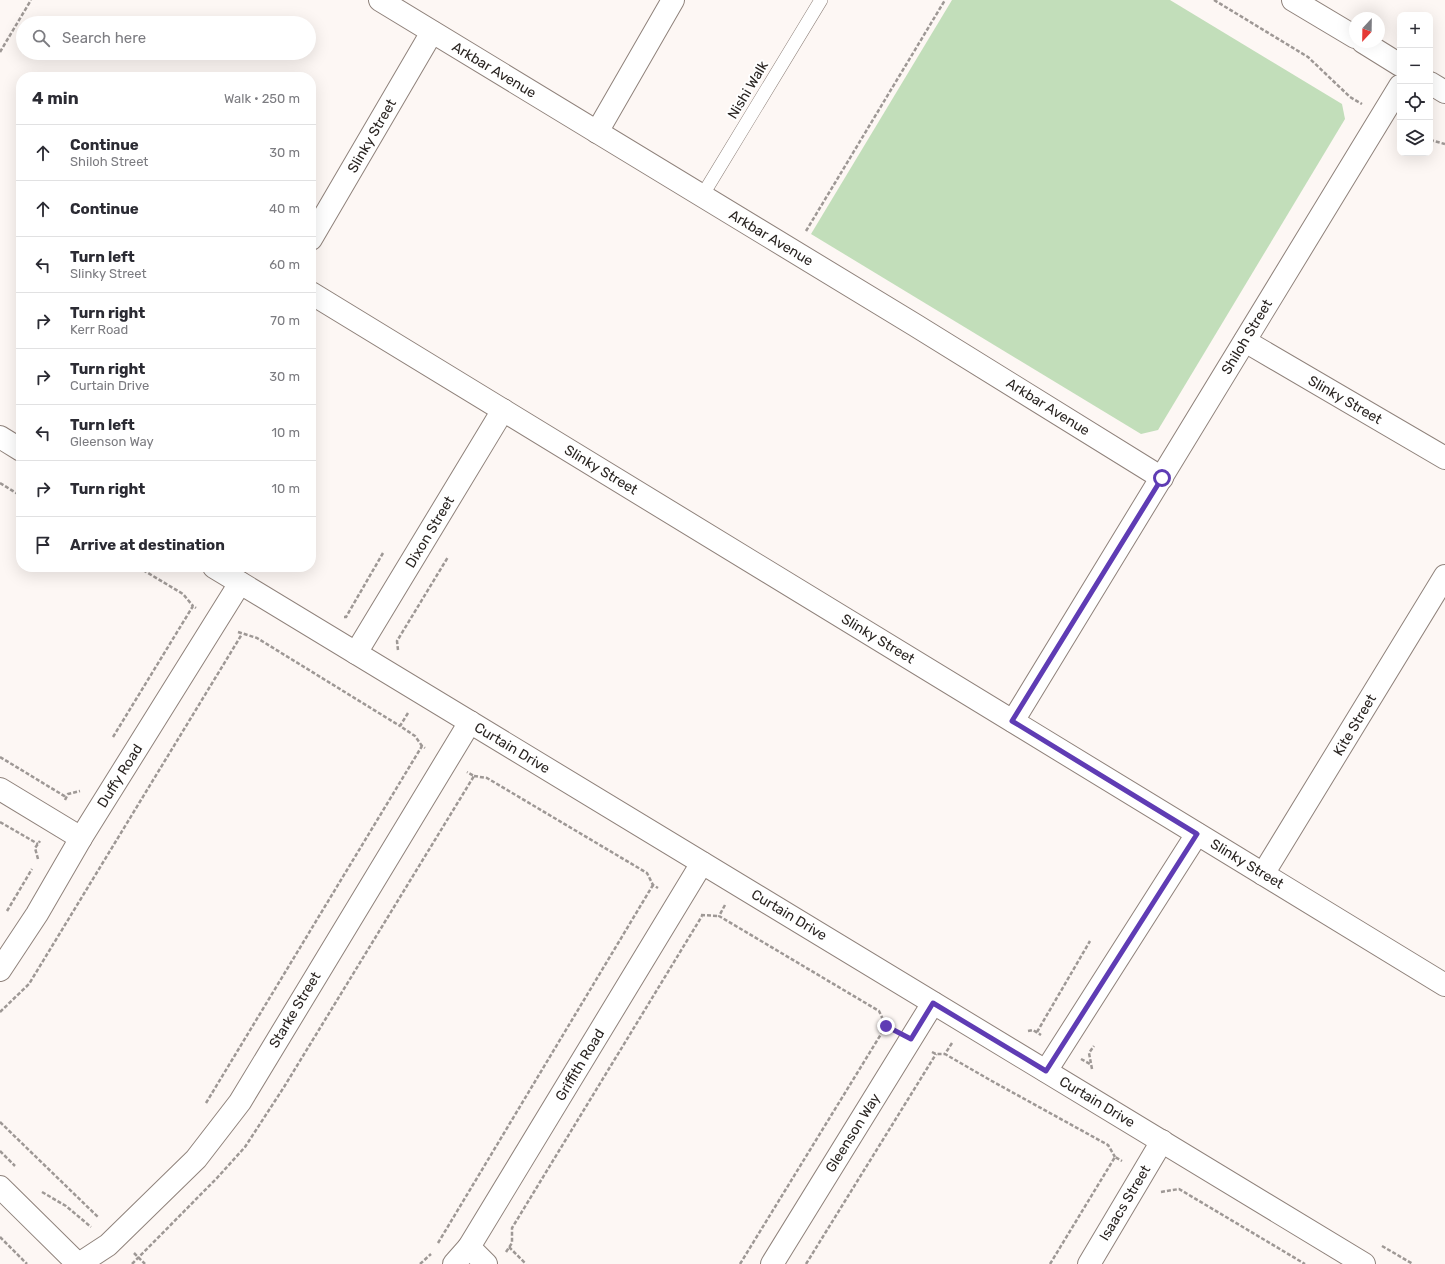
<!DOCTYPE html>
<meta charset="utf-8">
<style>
:root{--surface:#fff;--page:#f2f2f3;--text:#2b2b33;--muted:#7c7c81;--line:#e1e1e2}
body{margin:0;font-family:Rubik,sans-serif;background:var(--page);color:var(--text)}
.controls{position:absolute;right:12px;top:12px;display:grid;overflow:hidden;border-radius:8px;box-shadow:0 4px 16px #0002}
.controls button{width:36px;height:36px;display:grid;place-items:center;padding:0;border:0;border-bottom:1px solid var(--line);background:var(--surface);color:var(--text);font:20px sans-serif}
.compass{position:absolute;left:1349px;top:12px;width:36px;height:36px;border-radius:50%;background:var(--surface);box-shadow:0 4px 16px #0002;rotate:202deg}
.stop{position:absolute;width:12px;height:12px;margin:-9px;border:3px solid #5f3cb4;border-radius:50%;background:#fff}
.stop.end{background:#5f3cb4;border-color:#fff;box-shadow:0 1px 4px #0008}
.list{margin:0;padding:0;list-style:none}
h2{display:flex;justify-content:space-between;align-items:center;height:52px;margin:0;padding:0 16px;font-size:17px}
h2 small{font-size:13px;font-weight:400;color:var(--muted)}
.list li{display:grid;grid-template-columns:26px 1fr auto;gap:12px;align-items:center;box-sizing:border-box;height:56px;padding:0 16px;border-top:1px solid var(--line)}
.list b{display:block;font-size:15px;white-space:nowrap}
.list p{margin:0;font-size:13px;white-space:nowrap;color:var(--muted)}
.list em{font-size:13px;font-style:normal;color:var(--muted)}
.icon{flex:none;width:22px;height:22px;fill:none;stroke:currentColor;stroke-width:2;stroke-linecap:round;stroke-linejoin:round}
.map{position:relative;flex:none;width:1445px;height:1264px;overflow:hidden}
.search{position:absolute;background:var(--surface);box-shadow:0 4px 16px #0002;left:16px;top:16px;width:300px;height:44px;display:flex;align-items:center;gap:10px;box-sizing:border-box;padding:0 14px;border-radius:22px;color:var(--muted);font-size:15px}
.panel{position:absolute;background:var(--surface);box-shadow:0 4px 16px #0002;left:16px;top:72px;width:300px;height:500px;border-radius:16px}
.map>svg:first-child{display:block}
.green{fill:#c2deba}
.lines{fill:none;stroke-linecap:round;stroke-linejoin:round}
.service-casing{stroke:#8f827b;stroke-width:14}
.minor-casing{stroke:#8f827b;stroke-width:24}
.tertiary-casing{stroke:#8f827b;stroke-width:24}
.path{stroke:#9e9895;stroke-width:2.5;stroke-dasharray:4 2;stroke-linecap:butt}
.service{stroke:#fff;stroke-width:13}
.minor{stroke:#fff;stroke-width:22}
.tertiary{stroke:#fff;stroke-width:22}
.route{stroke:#5f3cb4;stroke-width:5}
.labels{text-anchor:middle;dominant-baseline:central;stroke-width:4;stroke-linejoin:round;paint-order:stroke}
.street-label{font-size:14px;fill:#2a2522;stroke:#fff}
</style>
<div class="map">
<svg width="1445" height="1264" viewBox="0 0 1445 1264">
<rect width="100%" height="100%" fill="#fdf7f4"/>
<path class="green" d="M952 0H1170L1342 104 1345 119 1158 430 1141 434 811 234Z"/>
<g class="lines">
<g class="service-casing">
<path id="service" d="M702 196 821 0"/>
</g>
<g class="minor-casing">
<g id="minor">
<path d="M380 0 915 325 1162 478"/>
<path d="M1293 0 1355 37"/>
<path d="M1363 42 1400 65"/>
<path d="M1430 83 1445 92"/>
<path d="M597 132 673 0"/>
<path d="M311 239 432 32"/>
<path d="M311 293 1445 985"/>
<path d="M1245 341 1445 458"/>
<path d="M0 437 21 450"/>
<path d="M214 567 1364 1264"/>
<path d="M356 653 503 410"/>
<path d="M1013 721 1400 86"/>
<path d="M0 789 81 838"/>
<path d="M1263 874 1445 576"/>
<path d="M0 970 37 914 81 838 240 583"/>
<path d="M1046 1071 1197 834"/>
<path d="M469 1247 486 1264"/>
<path d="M79 1264 108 1245 196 1159 240 1102 470 722"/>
<path d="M454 1264 469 1247 702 863"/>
<path d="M772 1264 933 1003"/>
<path d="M1089 1264 1162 1141"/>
</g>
</g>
<g class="tertiary-casing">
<path id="tertiary" d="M0 1187 78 1264"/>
</g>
<g class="path">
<path d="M1214 0 1308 57 1350 97 1362 104"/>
<path d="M0 52 31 0"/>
<path d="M1430 140 1445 144"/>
<path d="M806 231 945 0"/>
<path d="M0 483 21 496"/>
<path d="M138 567 183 594 193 606"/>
<path d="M344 617H346L383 553"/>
<path d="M238 632 257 638 400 726"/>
<path d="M398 650 397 641 448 557"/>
<path d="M408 713 400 726 415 736 422 746"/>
<path d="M113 737 193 606 196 608"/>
<path d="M0 757 66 797"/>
<path d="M474 776 487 778 647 873 653 885 658 888"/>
<path d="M65 800 68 794 80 791"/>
<path d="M0 822 38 844"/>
<path d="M38 859 35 848 40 841"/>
<path d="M725 905 719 916 879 1011 886 1026 889 1028"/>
<path d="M7 911 32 869"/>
<path d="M701 915 719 916"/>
<path d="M0 1012 29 984 242 634"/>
<path d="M1028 1031 1033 1030 1041 1035"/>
<path d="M1037 1032 1090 941"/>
<path d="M952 1043 945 1054 990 1080 1108 1145 1115 1157"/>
<path d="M932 1052 936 1054H945"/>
<path d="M1081 1059 1090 1064"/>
<path d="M1092 1069 1089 1053 1094 1046"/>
<path d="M206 1103 422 746 425 748"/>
<path d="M0 1122 99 1218"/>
<path d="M0 1151 15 1166"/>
<path d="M42 1192 66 1206 91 1227"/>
<path d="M1161 1192 1179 1189 1305 1264"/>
<path d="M0 1237 27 1264"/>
<path d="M438 1243 653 885"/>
<path d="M1382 1246 1413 1264"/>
<path d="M509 1247 526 1264"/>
<path d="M506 1252 512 1243V1228L702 916"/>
<path d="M134 1253 145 1264"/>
<path d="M132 1264 217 1178 245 1147 284 1087 474 776 467 772"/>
<path d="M420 1264 431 1254"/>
<path d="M740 1264 886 1026"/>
<path d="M806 1264 936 1054"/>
<path d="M1050 1264 1115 1157 1122 1161"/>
</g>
<use href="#service" class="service"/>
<use href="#minor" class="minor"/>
<use href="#tertiary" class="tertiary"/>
</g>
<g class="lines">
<path class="route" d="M886 1026 911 1039 933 1003 1046 1071 1197 834 1012 721 1162 478"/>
</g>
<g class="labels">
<g class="street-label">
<text transform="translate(494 70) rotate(31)">Arkbar Avenue</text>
<text transform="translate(748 90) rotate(-59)">Nishi Walk</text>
<text transform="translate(372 136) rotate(-60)">Slinky Street</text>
<text transform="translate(771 238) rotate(31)">Arkbar Avenue</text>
<text transform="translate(1247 337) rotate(-59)">Shiloh Street</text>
<text transform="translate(1345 400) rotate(30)">Slinky Street</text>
<text transform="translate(1048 407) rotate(32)">Arkbar Avenue</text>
<text transform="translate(601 470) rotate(31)">Slinky Street</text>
<text transform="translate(430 532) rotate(-59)">Dixon Street</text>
<text transform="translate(878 639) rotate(31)">Slinky Street</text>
<text transform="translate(1355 725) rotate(-59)">Kite Street</text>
<text transform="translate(512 748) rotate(31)">Curtain Drive</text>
<text transform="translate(120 776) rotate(-58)">Duffy Road</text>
<text transform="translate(1247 864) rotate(31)">Slinky Street</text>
<text transform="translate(789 915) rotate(31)">Curtain Drive</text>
<text transform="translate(295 1010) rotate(-59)">Starke Street</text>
<text transform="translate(580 1065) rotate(-59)">Griffith Road</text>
<text transform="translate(1097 1102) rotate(31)">Curtain Drive</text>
<text transform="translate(853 1133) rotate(-58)">Gleenson Way</text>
<text transform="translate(1125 1203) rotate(-59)">Isaacs Street</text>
</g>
</g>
</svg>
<div class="controls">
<button>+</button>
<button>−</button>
<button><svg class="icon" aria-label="locate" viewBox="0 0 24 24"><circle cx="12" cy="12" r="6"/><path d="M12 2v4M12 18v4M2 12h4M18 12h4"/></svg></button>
<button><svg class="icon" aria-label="layers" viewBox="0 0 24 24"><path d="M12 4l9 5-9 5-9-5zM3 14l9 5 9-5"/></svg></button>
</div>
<svg class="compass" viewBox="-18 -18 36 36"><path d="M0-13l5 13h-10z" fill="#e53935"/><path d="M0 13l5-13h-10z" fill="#7c7c81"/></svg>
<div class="stop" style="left:1162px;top:478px"></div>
<div class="stop end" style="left:886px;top:1026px"></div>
<div class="search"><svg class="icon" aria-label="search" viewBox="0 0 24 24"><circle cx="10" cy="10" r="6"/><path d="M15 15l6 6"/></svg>Search here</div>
<section class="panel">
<h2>4 min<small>Walk · 250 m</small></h2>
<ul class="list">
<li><svg class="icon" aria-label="ahead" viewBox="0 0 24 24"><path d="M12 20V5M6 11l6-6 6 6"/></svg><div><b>Continue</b><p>Shiloh Street</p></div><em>30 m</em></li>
<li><svg class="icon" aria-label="ahead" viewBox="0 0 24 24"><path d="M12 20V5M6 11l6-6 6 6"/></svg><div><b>Continue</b></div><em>40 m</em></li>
<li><svg class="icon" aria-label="left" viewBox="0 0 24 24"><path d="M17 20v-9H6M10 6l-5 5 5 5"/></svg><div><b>Turn left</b><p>Slinky Street</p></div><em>60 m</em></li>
<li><svg class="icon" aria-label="right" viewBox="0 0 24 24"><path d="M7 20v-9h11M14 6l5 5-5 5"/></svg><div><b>Turn right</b><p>Kerr Road</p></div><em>70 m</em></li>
<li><svg class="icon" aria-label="right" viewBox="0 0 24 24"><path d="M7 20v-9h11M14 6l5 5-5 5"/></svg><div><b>Turn right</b><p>Curtain Drive</p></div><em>30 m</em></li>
<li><svg class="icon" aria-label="left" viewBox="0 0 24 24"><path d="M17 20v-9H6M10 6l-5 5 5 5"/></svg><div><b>Turn left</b><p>Gleenson Way</p></div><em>10 m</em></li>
<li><svg class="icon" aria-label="right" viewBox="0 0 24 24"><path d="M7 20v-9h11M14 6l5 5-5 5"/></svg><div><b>Turn right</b></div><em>10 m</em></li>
<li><svg class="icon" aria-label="arrive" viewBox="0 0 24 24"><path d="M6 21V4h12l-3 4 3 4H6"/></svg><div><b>Arrive at destination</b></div></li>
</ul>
</section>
</div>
